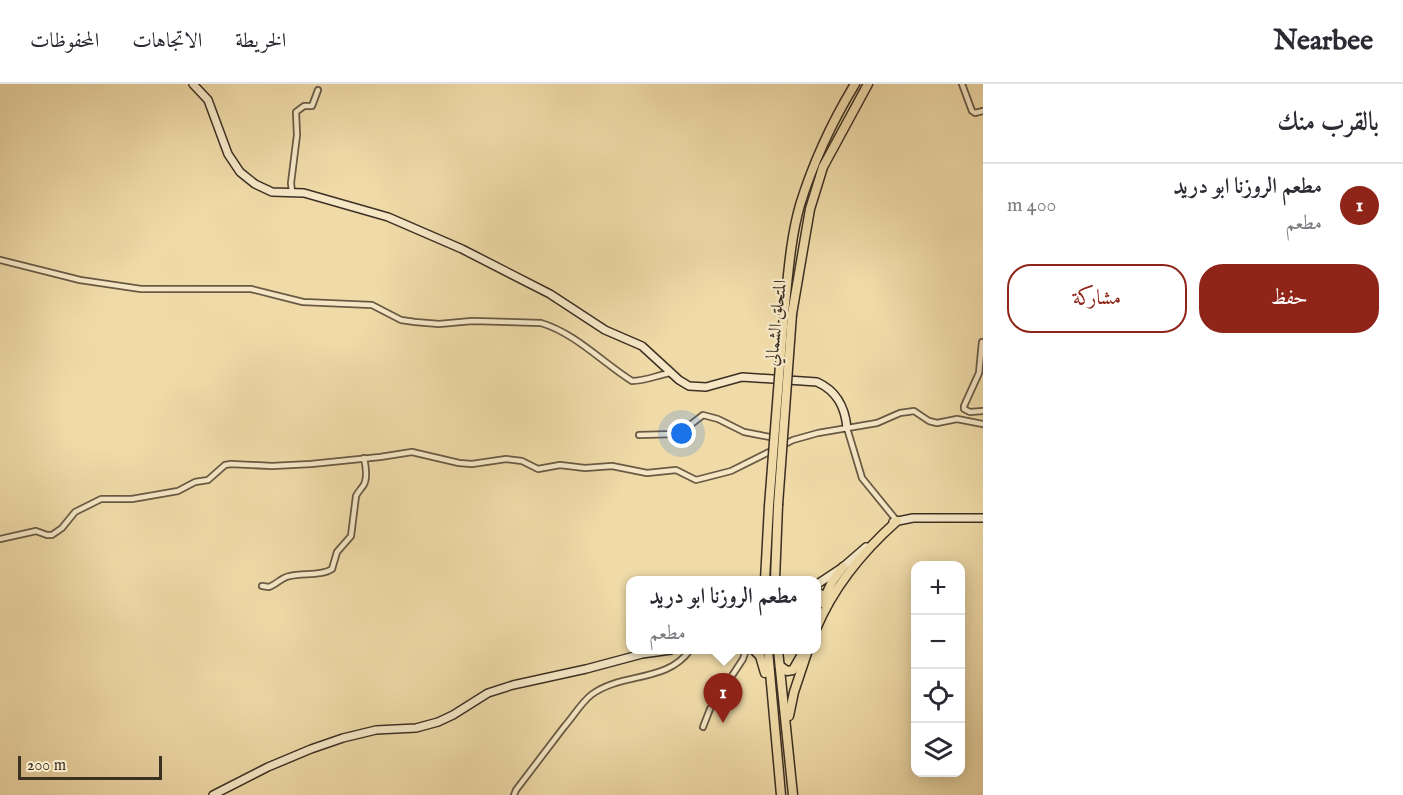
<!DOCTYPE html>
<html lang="ar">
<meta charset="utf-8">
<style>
:root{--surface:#fff;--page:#f7f7f7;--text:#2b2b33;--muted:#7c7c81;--line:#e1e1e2;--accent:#8f2418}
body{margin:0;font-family:"IM FELL English",Amiri,serif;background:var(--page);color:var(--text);direction:rtl}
.controls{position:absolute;right:18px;bottom:18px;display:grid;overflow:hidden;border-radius:12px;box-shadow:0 3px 15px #0003}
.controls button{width:54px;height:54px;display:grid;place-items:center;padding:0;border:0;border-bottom:2px solid var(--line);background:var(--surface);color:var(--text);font:30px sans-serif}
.scale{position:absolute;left:18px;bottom:15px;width:144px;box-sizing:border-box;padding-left:6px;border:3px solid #3c3023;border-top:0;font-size:16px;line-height:21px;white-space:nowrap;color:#3c3023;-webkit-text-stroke:4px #f5e7c6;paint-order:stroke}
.you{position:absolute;left:682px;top:350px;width:21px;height:21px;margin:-15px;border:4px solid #fff;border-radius:50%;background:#1a73e8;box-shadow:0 0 0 9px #1a73e833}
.badge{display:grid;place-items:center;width:39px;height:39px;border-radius:50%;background:var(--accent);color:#fff;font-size:20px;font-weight:700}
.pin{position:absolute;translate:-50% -50px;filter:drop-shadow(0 2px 3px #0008)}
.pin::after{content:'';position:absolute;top:32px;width:21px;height:18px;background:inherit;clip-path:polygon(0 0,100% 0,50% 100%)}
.popup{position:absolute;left:626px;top:492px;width:195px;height:78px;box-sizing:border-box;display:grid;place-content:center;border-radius:12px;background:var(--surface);filter:drop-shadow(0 2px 4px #0005);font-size:20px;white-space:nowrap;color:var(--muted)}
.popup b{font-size:22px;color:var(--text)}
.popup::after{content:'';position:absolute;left:50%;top:100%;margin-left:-12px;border:12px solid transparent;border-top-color:var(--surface)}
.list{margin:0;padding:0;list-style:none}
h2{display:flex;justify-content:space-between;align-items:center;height:78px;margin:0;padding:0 24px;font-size:26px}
h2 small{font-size:20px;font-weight:400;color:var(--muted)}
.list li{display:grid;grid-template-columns:39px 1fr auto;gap:18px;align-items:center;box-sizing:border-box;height:84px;padding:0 24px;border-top:2px solid var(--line)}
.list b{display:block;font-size:22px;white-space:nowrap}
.list p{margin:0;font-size:20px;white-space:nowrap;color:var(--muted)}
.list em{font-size:20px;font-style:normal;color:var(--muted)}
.actions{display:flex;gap:12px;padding:18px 24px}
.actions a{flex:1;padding:14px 0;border:2px solid var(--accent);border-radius:24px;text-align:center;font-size:21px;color:var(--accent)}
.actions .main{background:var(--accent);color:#fff}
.icon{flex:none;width:33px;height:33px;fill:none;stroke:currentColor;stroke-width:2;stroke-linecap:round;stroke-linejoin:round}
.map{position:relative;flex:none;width:983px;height:711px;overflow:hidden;direction:ltr}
header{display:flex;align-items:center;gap:36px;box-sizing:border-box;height:84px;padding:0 30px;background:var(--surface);border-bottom:2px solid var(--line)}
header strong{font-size:28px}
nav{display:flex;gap:33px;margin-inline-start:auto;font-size:21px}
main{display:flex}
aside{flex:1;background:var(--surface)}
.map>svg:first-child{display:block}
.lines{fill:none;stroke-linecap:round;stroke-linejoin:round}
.street-casing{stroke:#695a44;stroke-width:8}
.secondary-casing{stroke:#3c3023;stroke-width:10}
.highway-casing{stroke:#3c3023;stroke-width:11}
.street{stroke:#f5e7c6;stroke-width:4.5}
.secondary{stroke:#f5e7c6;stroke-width:7}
.highway{stroke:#efdaa8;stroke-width:8}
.highway-bridge-casing{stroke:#3c3023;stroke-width:11;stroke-linecap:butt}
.highway-bridge{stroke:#efdaa8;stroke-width:8}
.labels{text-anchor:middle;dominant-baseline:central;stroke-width:4.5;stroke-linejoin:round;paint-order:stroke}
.street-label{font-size:18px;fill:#3c3023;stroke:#f5e7c6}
</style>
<header>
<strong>Nearbee</strong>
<nav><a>الخريطة</a><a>الاتجاهات</a><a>المحفوظات</a></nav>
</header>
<main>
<aside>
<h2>بالقرب منك<small></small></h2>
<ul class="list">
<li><span class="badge">1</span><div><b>مطعم الروزنا ابو دريد</b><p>مطعم</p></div><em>400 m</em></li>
</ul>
<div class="actions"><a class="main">حفظ</a><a>مشاركة</a></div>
</aside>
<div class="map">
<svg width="983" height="711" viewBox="0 0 983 711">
<rect width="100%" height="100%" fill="#efdaa8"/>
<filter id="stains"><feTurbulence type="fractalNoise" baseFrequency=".00333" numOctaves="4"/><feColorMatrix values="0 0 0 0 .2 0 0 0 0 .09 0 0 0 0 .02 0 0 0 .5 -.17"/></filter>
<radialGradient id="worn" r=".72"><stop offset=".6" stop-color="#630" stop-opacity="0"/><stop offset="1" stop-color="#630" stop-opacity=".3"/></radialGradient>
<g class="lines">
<g class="street-casing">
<g id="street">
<path d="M962 0 972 27 975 29 983 27"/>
<path d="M292 108 291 99 297 51 296 28 304 22H312L318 6"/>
<path d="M0 176 80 196 141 205H251L303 218 372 221 401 236 415 238 439 240 472 237 541 239C575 249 603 279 632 297 645 297 658 291 670 289"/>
<path d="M982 258 979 289 964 322V325L970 328 983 327"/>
<path d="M847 344 862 394 897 437"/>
<path d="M639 351 675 350 685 345 703 331 718 335 744 348 775 354"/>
<path d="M0 455 36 447 47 451H52L62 444 75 428 101 415H132L178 407 195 398 208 396 225 381 231 380 272 382 311 380 380 373 412 368 459 379 472 380 506 375 522 377 538 385 560 381 585 384 612 382 647 389 676 386 696 396 731 387 793 356 818 349 877 339 900 329 914 327 929 337 937 339 957 335 983 340"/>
<path d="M262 502 269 503C277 500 282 493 290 492 303 489 322 492 332 485L337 468 351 452 356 412C358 408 360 406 363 402 368 395 366 383 364 374"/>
<path d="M703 643 710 625 743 575 746 566"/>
<path d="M514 711 516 706C532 685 548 664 564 643 573 633 581 619 591 611 621 588 667 599 690 566"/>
</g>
</g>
<g class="secondary-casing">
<g id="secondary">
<path d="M193 0 208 16 228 70 240 88 255 100 272 108 304 109 388 133 462 165 550 210 605 246 642 262 679 296 689 302 706 303 742 293 817 298C837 307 845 323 847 344"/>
<path d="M893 438 913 434H983"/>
<path d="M816 501 843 483 866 463"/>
<path d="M213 711 268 683 311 665 343 654 376 646 416 644 438 638 453 631 488 609 513 601 586 585 642 570 671 566"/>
</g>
</g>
<g class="highway-casing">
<g id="highway">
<path d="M784 230C788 194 790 156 800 121 813 79 832 38 855 0"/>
<path d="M792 230 810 125 823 83 868 0"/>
<path d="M765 496 769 422"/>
<path d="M775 496 778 421"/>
<path d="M816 507 829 516"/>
<path d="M822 519 832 498 843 483"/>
<path d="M816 545C834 502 862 468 897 437"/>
<path d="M754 566 760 572 765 589"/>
<path d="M768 566 781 711"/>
<path d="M778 566 793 711"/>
<path d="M780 582 787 587 793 586 801 572"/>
<path d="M789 632 794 608 808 566"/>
</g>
</g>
<use href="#street" class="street"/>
<use href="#secondary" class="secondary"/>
<use href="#highway" class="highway"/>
<g class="highway-bridge-casing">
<g id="highway-bridge">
<path d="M778 421 792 230"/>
<path d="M769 422 784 230"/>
</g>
</g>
<use href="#highway-bridge" class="highway-bridge"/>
</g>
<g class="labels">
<g class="street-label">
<text transform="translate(777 239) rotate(-84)">المتحلق الشمالي</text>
</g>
</g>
<rect width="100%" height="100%" filter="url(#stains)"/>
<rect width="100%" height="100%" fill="url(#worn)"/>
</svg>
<div class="controls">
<button>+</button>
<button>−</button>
<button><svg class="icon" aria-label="locate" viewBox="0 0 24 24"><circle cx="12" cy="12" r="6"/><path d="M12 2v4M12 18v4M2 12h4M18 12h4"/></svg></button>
<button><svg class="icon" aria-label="layers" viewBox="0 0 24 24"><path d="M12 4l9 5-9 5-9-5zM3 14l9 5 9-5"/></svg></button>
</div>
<div class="scale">200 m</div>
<div class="you"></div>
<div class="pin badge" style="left:723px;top:639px">1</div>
<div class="popup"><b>مطعم الروزنا ابو دريد</b>مطعم</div>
</div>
</main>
